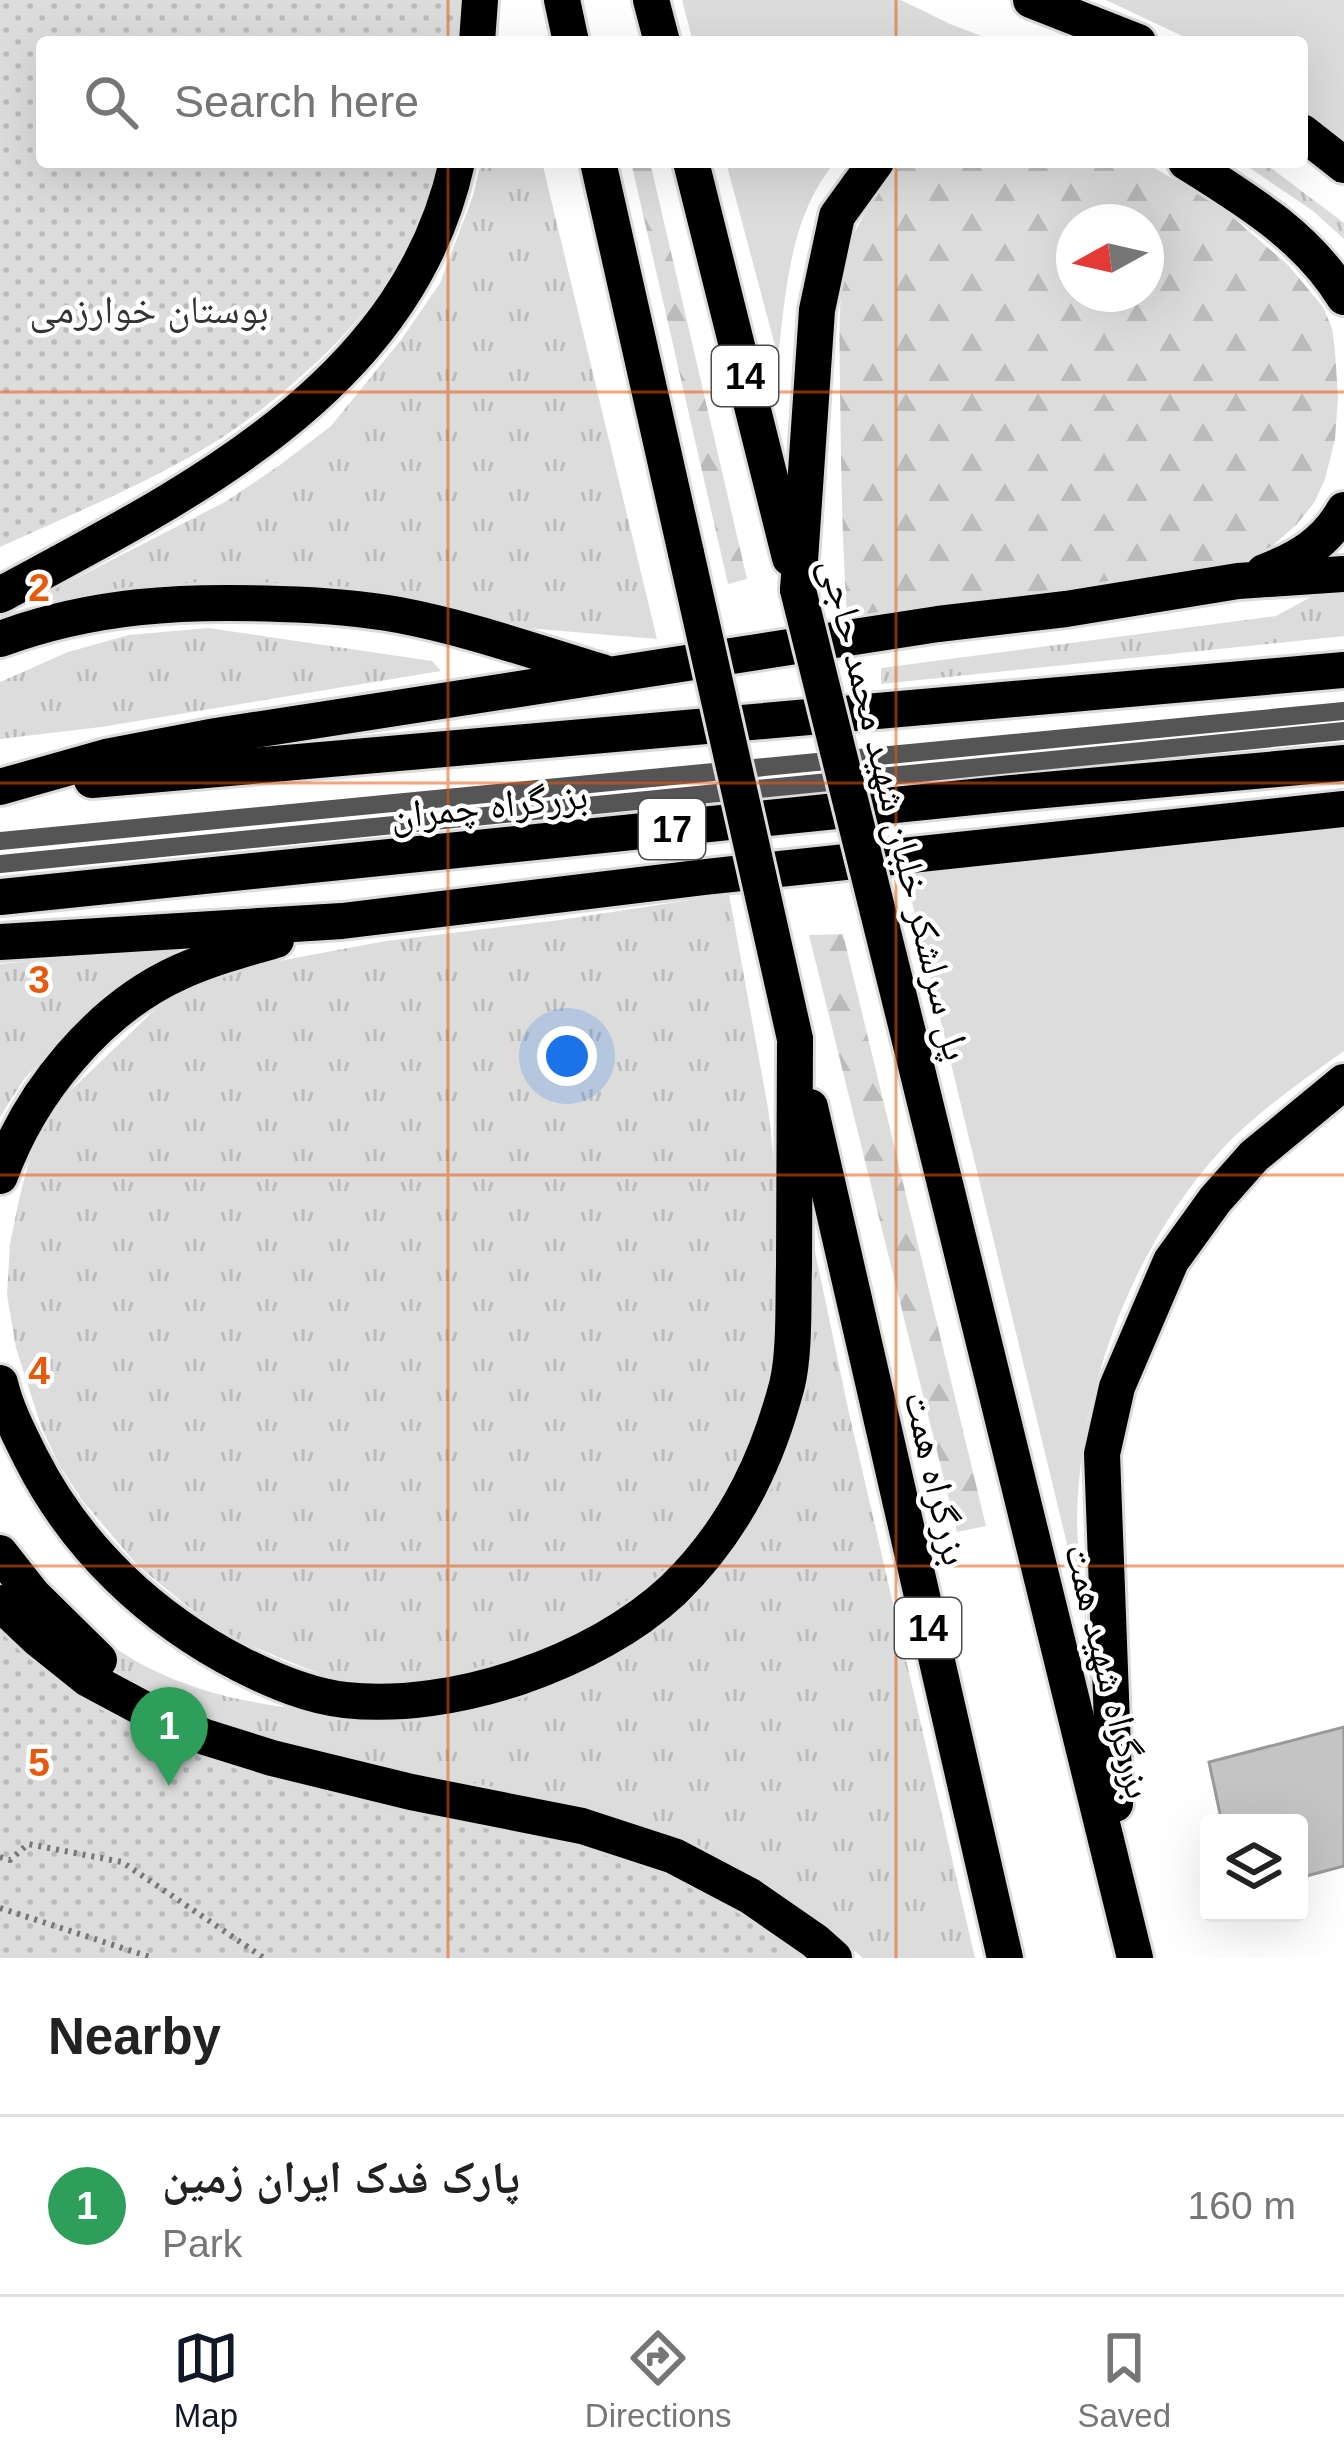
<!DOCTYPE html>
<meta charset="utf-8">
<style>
:root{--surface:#fff;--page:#f6f6f6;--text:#222;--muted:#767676;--line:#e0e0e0;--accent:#111827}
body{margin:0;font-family:Arial,"Noto Naskh Arabic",sans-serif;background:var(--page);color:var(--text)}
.controls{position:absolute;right:36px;bottom:36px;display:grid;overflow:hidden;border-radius:12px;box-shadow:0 12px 48px #0002}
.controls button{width:108px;height:108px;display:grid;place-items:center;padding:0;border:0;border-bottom:3px solid var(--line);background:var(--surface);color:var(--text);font:60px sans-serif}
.compass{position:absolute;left:1056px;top:204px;width:108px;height:108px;border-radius:50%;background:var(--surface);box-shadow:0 12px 48px #0002;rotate:262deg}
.you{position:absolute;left:567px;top:1056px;width:42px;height:42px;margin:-30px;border:9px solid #fff;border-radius:50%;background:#1a73e8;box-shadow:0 0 0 18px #1a73e833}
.badge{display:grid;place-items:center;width:78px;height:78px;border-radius:50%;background:var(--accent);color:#fff;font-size:39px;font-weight:700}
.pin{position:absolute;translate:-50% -99px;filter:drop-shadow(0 3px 6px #0008)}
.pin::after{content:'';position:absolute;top:63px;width:42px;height:36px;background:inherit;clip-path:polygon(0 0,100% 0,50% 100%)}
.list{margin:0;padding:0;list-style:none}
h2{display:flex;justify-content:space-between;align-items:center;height:156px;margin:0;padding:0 48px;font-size:51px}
h2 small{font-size:39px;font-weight:400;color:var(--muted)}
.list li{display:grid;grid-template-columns:78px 1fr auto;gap:36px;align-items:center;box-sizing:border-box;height:180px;padding:0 48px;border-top:3px solid var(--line)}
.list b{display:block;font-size:45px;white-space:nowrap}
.list p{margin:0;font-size:39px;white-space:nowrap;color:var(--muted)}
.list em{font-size:39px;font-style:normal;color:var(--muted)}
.icon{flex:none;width:66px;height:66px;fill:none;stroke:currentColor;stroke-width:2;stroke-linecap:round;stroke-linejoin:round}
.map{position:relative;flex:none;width:1344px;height:1958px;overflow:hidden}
.search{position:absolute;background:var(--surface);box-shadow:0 12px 48px #0002;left:36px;right:36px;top:36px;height:132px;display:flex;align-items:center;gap:30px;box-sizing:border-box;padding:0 42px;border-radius:12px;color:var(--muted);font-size:45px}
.sheet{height:336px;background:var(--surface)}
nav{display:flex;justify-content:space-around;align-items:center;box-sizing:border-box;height:168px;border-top:3px solid var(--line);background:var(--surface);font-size:33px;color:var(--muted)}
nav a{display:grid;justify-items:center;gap:6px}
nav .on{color:var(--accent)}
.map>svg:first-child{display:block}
.grass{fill:url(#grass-tufts)}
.forest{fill:url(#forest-firs);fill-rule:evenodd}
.park{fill:url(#park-dots)}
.garden{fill:#dcdcdc}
.building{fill:#c4c4c4;stroke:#999;stroke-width:3}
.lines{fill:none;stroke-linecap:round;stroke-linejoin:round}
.highway-casing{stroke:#dbdbdb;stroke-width:42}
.path{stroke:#777;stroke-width:6;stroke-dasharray:3 6;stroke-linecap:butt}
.lane{stroke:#555;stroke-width:18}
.highway{stroke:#000;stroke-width:36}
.highway-bridge-casing{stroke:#dbdbdb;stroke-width:42;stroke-linecap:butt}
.highway-bridge{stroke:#000;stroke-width:36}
.grid{fill:none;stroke:#e8590c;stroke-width:3;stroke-opacity:0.55}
.labels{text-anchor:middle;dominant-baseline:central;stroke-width:9;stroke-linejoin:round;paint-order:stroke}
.shield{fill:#fff;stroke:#4c4c4c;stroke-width:3}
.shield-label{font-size:36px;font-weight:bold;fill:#000}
.park-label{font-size:39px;fill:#333;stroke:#fff}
.street-label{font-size:39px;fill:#000;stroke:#fff}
.grid-label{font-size:39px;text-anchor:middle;font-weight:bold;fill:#e8590c;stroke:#fff;stroke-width:9;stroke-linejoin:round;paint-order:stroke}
</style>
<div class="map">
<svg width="1344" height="1958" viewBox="0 0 1344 1958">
<defs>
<pattern id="grass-tufts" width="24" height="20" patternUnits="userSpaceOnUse" patternTransform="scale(3)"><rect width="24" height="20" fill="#dcdcdc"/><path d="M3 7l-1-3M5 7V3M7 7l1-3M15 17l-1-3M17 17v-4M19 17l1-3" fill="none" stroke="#bbb"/></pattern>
<pattern id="forest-firs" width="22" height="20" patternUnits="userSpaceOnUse" patternTransform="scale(3)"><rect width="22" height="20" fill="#dcdcdc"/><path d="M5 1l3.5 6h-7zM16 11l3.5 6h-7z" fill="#bbb"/></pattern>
<pattern id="park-dots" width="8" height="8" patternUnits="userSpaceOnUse" patternTransform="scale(3)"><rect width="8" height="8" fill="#dcdcdc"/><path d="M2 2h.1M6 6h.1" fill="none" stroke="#bbb" stroke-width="1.8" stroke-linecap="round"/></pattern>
</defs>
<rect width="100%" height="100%" fill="#fff"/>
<g class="grass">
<path d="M481 162H542L657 639 503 626 320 594 210 582 124 588 44 602 51 591 225 502 280 465 331 426 401 340 440 283 473 196Z"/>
<path d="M1241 162H1263L1344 223V239L1313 211Z"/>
<path d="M1344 579V636L881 684V668L1276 616Z"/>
<path d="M209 628 432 661 441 671 101 727 0 739V682L68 652 129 635Z"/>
<path d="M729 894 768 1108 779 1205 777 1356 765 1412 743 1467 692 1548 623 1611 528 1659 417 1685 374 1687 320 1674 236 1640 202 1618 138 1566 82 1500 58 1463 41 1426 16 1348 7 1295 10 1244 20 1195 30 1157 47 1124 68 1093 164 1001 198 983 263 964 386 941 560 920Z"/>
<path d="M220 944 76 1026 24 1079 0 1117V964Z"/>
<path d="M805 1204 849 1413 975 1958H863C809 1910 747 1872 681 1842L323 1754 197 1717 119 1679 41 1624 0 1583V1536C37 1586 93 1640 149 1668 202 1695 265 1707 325 1711 379 1714 435 1715 488 1704 543 1694 590 1665 637 1637 649 1629 664 1622 675 1612 712 1581 742 1541 765 1499 796 1444 797 1383 800 1322 802 1282 803 1243 805 1204Z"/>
</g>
<g class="forest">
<path d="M631 162H650L747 579 728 584Z"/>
<path d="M903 162H1144L1220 206 1289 266 1323 307 1332 328 1335 351 1338 397 1335 439 1325 479 1314 503 1296 525 1270 548 1229 568 1077 594 847 618C842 541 841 464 840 386 840 341 836 281 852 239 863 211 884 185 903 162ZM1074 222H1146V294H1074Z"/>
<path d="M843 934 986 1526 957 1532 809 935Z"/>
</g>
<g class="park">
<path d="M0 0H462L460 42H42V162H441C437 177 433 192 428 206 394 294 320 366 246 421 175 473 80 510 0 547Z"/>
<path d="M0 1629 45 1669 93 1699 585 1841 678 1875 728 1903 809 1958H0Z"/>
</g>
<g class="garden">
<path d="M682 0H901L950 24 997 42H693Z"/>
<path d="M1106 0H1344V145L1302 111V42H1195Z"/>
<path d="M726 162H835C790 216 786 290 778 357Z"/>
<path d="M1344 823V1051C1302 1081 1258 1111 1222 1149 1133 1246 1080 1386 1077 1518 1077 1554 1084 1591 1087 1627L905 873Z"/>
</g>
<path class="building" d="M1344 1727V1866L1299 1878V1823H1222L1209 1762Z"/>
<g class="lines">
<g class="highway-casing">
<g id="highway">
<path d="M562 0 571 42"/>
<path d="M651 0 662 42"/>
<path d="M1031 0 1138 42"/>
<path d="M477 42 480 0"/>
<path d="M1302 132 1344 165"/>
<path d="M598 162 686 553"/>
<path d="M691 162 790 558"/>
<path d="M1186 162C1245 199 1307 236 1344 297"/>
<path d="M1264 572C1298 559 1326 543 1344 510"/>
<path d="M798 590 817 310 837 216 876 162"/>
<path d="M0 595C186 494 407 389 457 162"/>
<path d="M0 639C93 605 182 600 280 604 320 605 360 608 399 615 468 628 535 652 602 672"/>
<path d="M92 780 1344 670"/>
<path d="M0 787 106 757 216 736 938 624 1066 609 1238 581 1344 574"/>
<path d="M0 897 1012 793 1344 763"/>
<path d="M0 942 342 921 705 877 1344 809"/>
<path d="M909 1037 1135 1958"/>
<path d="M810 1107 1005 1958"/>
<path d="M0 1176C30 1093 98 1009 180 972 211 958 244 949 276 940"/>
<path d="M0 1383C6 1409 19 1434 31 1458 77 1549 152 1619 242 1665 274 1681 309 1696 345 1700 452 1712 595 1663 673 1590 703 1561 730 1524 749 1487 765 1456 778 1419 787 1385 795 1352 793 1302 794 1267 795 1191 795 1115 795 1039"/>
<path d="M0 1553 33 1595 99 1660"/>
<path d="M0 1603 38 1639 88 1679 159 1717 205 1737 272 1758 411 1792 582 1826 674 1856 750 1896 815 1941 834 1958"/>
<path d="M1115 1804 1102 1454 1117 1387 1171 1261 1215 1200 1254 1156 1344 1082"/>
</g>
</g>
<g class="path">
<path d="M0 1857 10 1860 28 1844 122 1862 264 1958"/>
<path d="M0 1908 153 1958"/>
</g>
<g class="lane">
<path d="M0 841 1344 711"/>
<path d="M0 864 1344 731"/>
</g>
<use href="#highway" class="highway"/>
<g class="highway-bridge-casing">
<g id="highway-bridge">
<path d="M686 553 795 1039"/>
<path d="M798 590 909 1037"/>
</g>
</g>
<use href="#highway-bridge" class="highway-bridge"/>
</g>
<path class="grid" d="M448 0V42M896 0V42M448 162V1958M896 162V1958M0 392H1344M0 783H1344M0 1175H1344M0 1566H1344"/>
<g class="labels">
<g class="shield">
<rect x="712" y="346" width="66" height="60" rx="9"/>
<rect x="639" y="799" width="66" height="60" rx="9"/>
<rect x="895" y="1598" width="66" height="60" rx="9"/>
</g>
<g class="shield-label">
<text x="745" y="376">14</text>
<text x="672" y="829">17</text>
<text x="928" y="1628">14</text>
</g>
<g class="park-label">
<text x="149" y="309">بوستان خوارزمی</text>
</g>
<g class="street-label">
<text transform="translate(489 805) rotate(-6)">بزرگراه چمران</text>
<text transform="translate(896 809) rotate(76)">پل سرلشکر خلبان شهید محمد حاجی</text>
<text transform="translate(937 1478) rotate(77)">بزرگراه همت</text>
<text transform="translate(1109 1671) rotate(76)">بزرگراه شهید همت</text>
</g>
</g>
<g class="grid-label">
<text x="39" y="601">2</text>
<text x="39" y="993">3</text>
<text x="39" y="1384">4</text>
<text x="39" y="1776">5</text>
</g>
</svg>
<div class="controls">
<button><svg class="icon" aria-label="layers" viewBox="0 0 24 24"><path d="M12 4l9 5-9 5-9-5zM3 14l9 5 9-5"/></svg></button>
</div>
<svg class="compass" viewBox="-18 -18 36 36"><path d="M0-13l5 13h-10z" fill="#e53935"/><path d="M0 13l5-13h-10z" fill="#767676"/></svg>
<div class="you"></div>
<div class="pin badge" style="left:169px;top:1786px;background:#2e9e5b">1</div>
<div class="search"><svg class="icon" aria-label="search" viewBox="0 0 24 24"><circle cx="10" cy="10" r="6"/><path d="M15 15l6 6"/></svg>Search here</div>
</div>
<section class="sheet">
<h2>Nearby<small></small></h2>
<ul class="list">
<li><span class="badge" style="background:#2e9e5b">1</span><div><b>پارک فدک ایران زمین</b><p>Park</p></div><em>160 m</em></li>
</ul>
</section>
<nav>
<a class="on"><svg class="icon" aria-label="map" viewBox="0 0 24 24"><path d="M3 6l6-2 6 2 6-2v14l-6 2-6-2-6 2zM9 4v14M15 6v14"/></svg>Map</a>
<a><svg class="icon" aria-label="directions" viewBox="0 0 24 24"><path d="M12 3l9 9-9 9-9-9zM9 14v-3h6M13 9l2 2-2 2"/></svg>Directions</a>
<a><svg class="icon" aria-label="saved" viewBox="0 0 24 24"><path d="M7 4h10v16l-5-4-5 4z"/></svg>Saved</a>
</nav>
